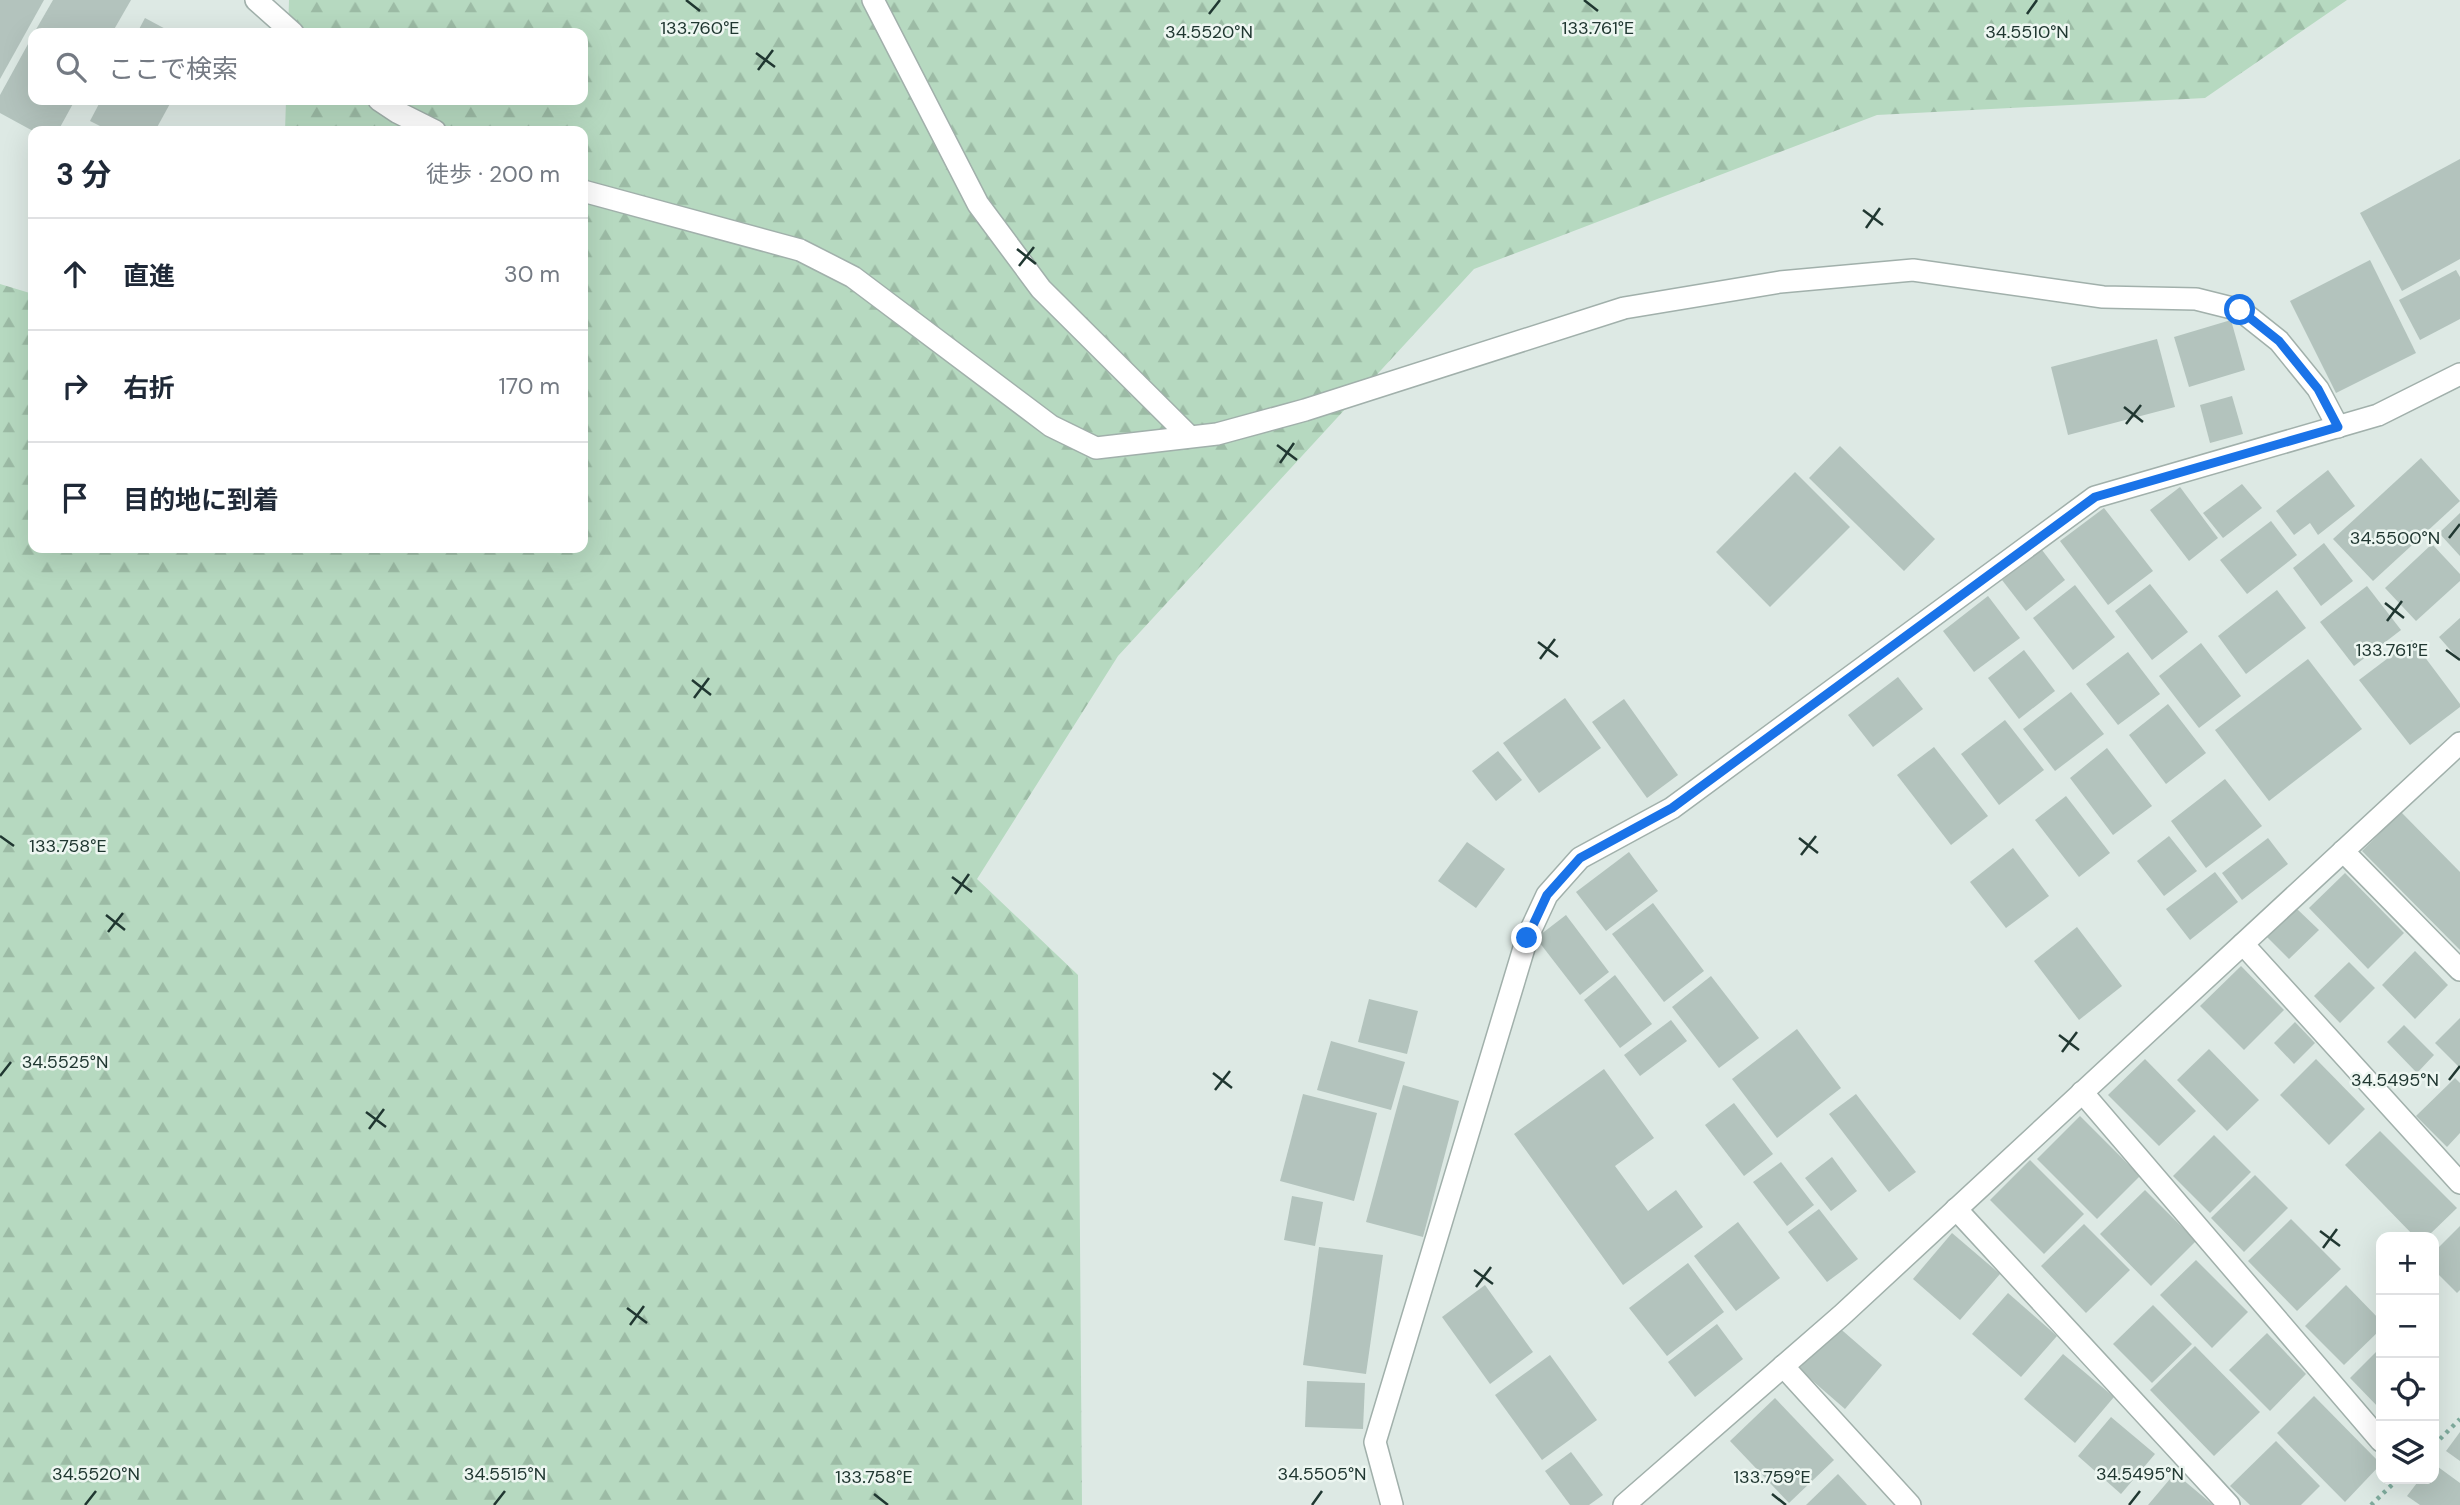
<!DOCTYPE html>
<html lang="ja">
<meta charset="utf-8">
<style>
:root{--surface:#fff;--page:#f6f6f7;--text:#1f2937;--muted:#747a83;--line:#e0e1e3}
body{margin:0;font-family:"DM Sans","Noto Sans JP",sans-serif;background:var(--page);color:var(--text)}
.controls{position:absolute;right:21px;bottom:21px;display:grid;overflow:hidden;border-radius:14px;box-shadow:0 7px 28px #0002}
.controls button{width:63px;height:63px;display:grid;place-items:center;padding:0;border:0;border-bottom:2px solid var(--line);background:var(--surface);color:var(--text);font:35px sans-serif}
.stop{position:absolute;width:21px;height:21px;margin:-16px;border:5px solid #1a73e8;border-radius:50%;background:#fff}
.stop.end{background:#1a73e8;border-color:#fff;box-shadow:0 2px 7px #0008}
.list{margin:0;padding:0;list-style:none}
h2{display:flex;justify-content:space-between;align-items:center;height:91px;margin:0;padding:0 28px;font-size:30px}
h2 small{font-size:23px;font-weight:400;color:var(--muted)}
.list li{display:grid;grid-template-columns:46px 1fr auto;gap:21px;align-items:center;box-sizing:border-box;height:112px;padding:0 28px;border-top:2px solid var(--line)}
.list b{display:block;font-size:26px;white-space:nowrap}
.list em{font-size:23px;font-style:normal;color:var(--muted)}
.icon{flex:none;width:38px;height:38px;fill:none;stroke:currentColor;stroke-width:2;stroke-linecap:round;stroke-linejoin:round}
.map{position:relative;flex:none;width:2460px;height:1505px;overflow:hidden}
.search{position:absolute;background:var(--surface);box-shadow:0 7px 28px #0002;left:28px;top:28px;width:560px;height:77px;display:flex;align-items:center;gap:18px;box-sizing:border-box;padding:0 24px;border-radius:14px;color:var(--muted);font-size:26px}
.panel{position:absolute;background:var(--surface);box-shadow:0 7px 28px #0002;left:28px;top:126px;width:560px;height:427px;border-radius:14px}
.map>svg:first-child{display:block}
.forest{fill:url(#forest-firs)}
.building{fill:#b3c3bd}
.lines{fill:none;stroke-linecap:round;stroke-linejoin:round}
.minor-casing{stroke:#a1b0ab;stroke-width:24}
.path{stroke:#7fab9d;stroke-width:4.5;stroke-dasharray:3.5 5;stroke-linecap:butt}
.minor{stroke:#fff;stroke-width:21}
.route{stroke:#1a73e8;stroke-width:9}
.ticks{fill:none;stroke:#203731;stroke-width:2.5}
.ticks-label{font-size:18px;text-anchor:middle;fill:#203731;stroke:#edf6f1;stroke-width:5;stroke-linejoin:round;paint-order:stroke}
</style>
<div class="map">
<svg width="2460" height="1505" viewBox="0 0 2460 1505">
<defs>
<pattern id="forest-firs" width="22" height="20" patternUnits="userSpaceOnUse" patternTransform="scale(1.75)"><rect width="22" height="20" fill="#b6d9c0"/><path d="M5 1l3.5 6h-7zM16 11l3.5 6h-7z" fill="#9cbba5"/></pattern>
</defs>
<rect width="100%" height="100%" fill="#dde9e4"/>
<path class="forest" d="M289 0H2347L2205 98 1877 115 1474 269 1118 656 977 879 1078 975 1082 1505H0V284L33 294V548H583V131H285L286 100H583V33H288Z"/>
<g class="building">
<path d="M0 0H44L0 79Z"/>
<path d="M53 0H131L112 33H34Z"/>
<path d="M145 18 173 33H137Z"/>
<path d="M33 35V100H75L58 131H33L0 113V95Z"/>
<path d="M101 100H172L155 131H110L90 121Z"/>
<path d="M2460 159V259L2402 291 2360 213Z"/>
<path d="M2370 260 2416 353 2336 393 2290 301Z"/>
<path d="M2456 270 2460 277V319L2420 340 2399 300Z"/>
<path d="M2231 320 2245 370 2189 387 2174 337Z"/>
<path d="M2157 339 2175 407 2068 435 2051 367Z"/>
<path d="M2232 396 2243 434 2210 443 2200 405Z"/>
<path d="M1840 446 1935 539 1904 571 1809 478Z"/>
<path d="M2421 458 2460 501 2373 581 2333 539Z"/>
<path d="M2328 470 2355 506 2318 535 2310 523 2294 535 2276 511Z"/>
<path d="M1795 472 1850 527 1770 607 1716 552Z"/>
<path d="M2242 484 2262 508 2223 538 2203 513Z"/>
<path d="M2180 487 2218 538 2189 561 2150 510Z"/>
<path d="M2104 508 2153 571 2108 605 2060 541Z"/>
<path d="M2460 513V556L2439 533Z"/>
<path d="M2271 521 2297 555 2247 594 2220 560Z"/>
<path d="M2324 543 2353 581 2321 606 2293 568Z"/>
<path d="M2432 544 2460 574V581L2416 621 2385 588Z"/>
<path d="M2042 550 2065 580 2026 611 2002 580Z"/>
<path d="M2150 584 2188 632 2152 660 2115 611Z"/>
<path d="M2075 585 2115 637 2073 670 2033 618Z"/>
<path d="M2367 586 2401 630 2354 666 2320 622Z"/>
<path d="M2277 590 2306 628 2246 674 2218 636Z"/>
<path d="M1988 596 2020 638 1974 672 1943 631Z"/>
<path d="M2460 618V661L2439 637Z"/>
<path d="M2412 640 2460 704V707L2410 745 2359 680Z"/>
<path d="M2201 643 2241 696 2199 728 2159 676Z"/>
<path d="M2024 650 2055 691 2019 719 1988 678Z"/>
<path d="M2128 652 2160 694 2118 725 2086 684Z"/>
<path d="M2308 659 2362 729 2269 801 2215 730Z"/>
<path d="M1898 677 1923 709 1873 747 1848 715Z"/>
<path d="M2071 692 2104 734 2055 771 2023 729Z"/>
<path d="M1565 698 1601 748 1539 793 1503 743Z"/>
<path d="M1624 699 1678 775 1647 798 1592 722Z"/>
<path d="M2168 704 2206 753 2166 784 2129 735Z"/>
<path d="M2005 720 2044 770 1999 805 1961 754Z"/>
<path d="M1934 747 1988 816 1951 845 1897 775Z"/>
<path d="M2107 748 2152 806 2113 835 2070 778Z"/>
<path d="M1498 751 1522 780 1496 801 1472 771Z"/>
<path d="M2225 779 2262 826 2206 868 2171 821Z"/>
<path d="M2066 796 2110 853 2079 877 2035 820Z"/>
<path d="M2401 812 2460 872V950L2362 851Z"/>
<path d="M2169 836 2197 871 2164 896 2137 861Z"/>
<path d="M2268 838 2288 864 2242 900 2222 873Z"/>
<path d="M1467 842 1505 869 1476 908 1438 881Z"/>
<path d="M2013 848 2049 896 2006 928 1970 882Z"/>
<path d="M1629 852 1658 891 1606 931 1576 892Z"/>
<path d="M2215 872 2238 902 2190 940 2166 909Z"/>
<path d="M2345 873 2404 933 2368 969 2309 908Z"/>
<path d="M1653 903 1704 971 1664 1002 1612 934Z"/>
<path d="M2296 908 2319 930 2289 959 2267 937Z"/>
<path d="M1566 915 1609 972 1580 995 1536 938Z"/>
<path d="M2077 927 2122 986 2079 1020 2034 961Z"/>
<path d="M2415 951 2448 985 2415 1019 2382 985Z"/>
<path d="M2349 962 2375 988 2340 1023 2314 996Z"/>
<path d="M2241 966 2284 1010 2244 1050 2200 1006Z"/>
<path d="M1615 975 1652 1024 1620 1048 1584 1000Z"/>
<path d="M1711 976 1759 1038 1719 1068 1672 1007Z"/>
<path d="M1369 999 1418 1011 1407 1054 1358 1042Z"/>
<path d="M2460 1018V1068L2435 1043Z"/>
<path d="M1671 1020 1687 1041 1640 1076 1624 1055Z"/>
<path d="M2295 1022 2315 1043 2294 1064 2274 1043Z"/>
<path d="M2404 1025 2434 1055 2417 1073 2387 1042Z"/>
<path d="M1797 1029 1841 1088 1777 1138 1732 1079Z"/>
<path d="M1331 1041 1405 1062 1391 1110 1317 1090Z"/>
<path d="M2209 1049 2259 1100 2227 1131 2177 1080Z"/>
<path d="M2145 1059 2196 1111 2159 1146 2108 1095Z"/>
<path d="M2316 1059 2365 1109 2329 1145 2280 1095Z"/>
<path d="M1604 1069 1654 1138 1615 1166 1648 1211 1676 1190 1703 1227 1623 1285 1514 1134Z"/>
<path d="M2455 1078 2460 1083V1133L2447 1147 2416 1116Z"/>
<path d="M1403 1085 1459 1101 1423 1237 1366 1222Z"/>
<path d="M1303 1094 1377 1113 1354 1201 1280 1181Z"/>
<path d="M1856 1094 1916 1172 1889 1192 1829 1114Z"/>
<path d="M1734 1103 1773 1154 1744 1176 1705 1125Z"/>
<path d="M2080 1116 2140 1176 2097 1219 2037 1159Z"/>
<path d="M2380 1131 2457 1208 2427 1237H2415L2345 1165Z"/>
<path d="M2214 1135 2251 1172 2210 1213 2173 1176Z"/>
<path d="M1832 1157 1857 1191 1831 1211 1805 1178Z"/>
<path d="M2030 1160 2084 1214 2044 1254 1990 1200Z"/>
<path d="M1781 1162 1814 1205 1787 1226 1753 1182Z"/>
<path d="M2255 1175 2288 1208 2244 1252 2211 1218Z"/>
<path d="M2145 1190 2196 1241 2151 1286 2100 1234Z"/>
<path d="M1292 1196 1323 1202 1315 1246 1284 1240Z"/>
<path d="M1819 1209 1858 1259 1827 1282 1788 1232Z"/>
<path d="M2291 1219 2341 1269 2297 1311 2248 1261Z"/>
<path d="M1738 1222 1780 1278 1736 1311 1694 1256Z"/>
<path d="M2084 1224 2130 1270 2086 1313 2041 1266Z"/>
<path d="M2460 1226V1290L2457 1293 2434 1270V1252Z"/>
<path d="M1952 1233 2000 1274 1960 1320 1913 1279Z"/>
<path d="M1319 1247 1383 1255 1366 1374 1303 1365Z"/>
<path d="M2196 1260 2248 1312 2212 1348 2160 1295Z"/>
<path d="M1688 1263 1724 1312 1667 1356 1629 1308Z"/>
<path d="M1485 1285 1533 1352 1490 1384 1442 1317Z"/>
<path d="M2346 1285 2381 1321V1329L2344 1365 2305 1326Z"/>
<path d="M2008 1293 2057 1336 2021 1377 1972 1334Z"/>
<path d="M2153 1305 2192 1344 2152 1383 2113 1344Z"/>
<path d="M1717 1324 1743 1359 1695 1397 1668 1362Z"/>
<path d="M1836 1325 1882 1365 1845 1409 1799 1369Z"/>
<path d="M2267 1333 2306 1374 2270 1411 2229 1370Z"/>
<path d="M2195 1346 2260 1412 2214 1456 2150 1390Z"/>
<path d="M2381 1347V1410L2350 1378Z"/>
<path d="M2063 1354 2114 1397 2075 1443 2024 1399Z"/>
<path d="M1550 1355 1597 1420 1542 1460 1495 1395Z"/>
<path d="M1307 1381 1365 1383 1363 1429 1305 1427Z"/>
<path d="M2314 1396 2381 1464 2345 1502 2277 1433Z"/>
<path d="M1775 1398 1834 1460 1789 1503 1730 1441Z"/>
<path d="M2111 1417 2155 1454 2121 1494 2078 1456Z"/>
<path d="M2460 1432V1461L2446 1451Z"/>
<path d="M2276 1441 2320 1486 2301 1505H2250L2230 1486Z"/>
<path d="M1571 1452 1603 1495 1589 1505H1570L1545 1471Z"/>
<path d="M2434 1464 2460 1483V1505H2420L2407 1496 2420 1479H2434Z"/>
<path d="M2175 1473 2213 1505H2148Z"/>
<path d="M1838 1474 1867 1505H1806Z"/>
</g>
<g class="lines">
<g class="minor-casing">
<g id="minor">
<path d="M256 0 293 33"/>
<path d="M873 0 978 204 1041 289 1189 436"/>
<path d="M379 100 397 112 435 131"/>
<path d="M583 191 800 250 853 277 1051 426 1096 448 1217 434 1305 410 1624 308 1780 282 1913 270 2103 297 2196 299 2240 310 2279 341 2318 389 2338 427"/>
<path d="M2343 851 2460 970"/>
<path d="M2243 944 2460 1183"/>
<path d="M2082 1092 2381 1441"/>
<path d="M1956 1209 2229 1505"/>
<path d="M1783 1366 1910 1505"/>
<path d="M1392 1505 1375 1442 1527 938 1547 895 1580 858 1672 808 2095 497 2378 415 2460 374"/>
<path d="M1624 1505 1842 1315 2460 743"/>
</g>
</g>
<g class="path">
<path d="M2434 1445 2460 1419"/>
<path d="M2371 1505 2398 1479"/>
</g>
<use href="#minor" class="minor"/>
</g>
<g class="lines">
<path class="route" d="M1527 938 1547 895 1580 858 1672 808 2095 497 2338 427 2318 389 2279 341 2240 310"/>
</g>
<path class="ticks" d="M686 0 700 11M1584 0 1598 11M1209 14 1220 0M2027 14 2037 0M756 53 775 67M758 70 773 50M1863 210 1883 225M1866 228 1880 208M1017 249 1036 264M1019 266 1034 247M2124 407 2143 422M2126 424 2141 405M1277 445 1297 460M1280 463 1294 443M2449 538 2460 524M2385 603 2404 618M2387 621 2402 601M1538 642 1558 657M2446 650 2460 660M1540 659 1555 639M692 680 711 695M694 698 709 678M0 836 14 846M1799 838 1818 853M1801 855 1816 836M952 877 972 892M955 894 969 874M106 915 125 930M108 932 123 913M2059 1035 2079 1050M2062 1052 2077 1032M1213 1073 1232 1088M0 1076 11 1062M2449 1080 2460 1066M1215 1090 1230 1071M366 1112 386 1127M369 1129 384 1109M2320 1231 2340 1246M2323 1248 2337 1229M1474 1270 1493 1284M1476 1287 1491 1267M627 1308 647 1323M630 1325 644 1306M874 1494 888 1505M1772 1494 1786 1505M85 1505 96 1491M494 1505 505 1491M1312 1505 1322 1491M2129 1505 2140 1491"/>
<g class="ticks-label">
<text x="700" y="34">133.760°E</text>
<text x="1598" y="34">133.761°E</text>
<text x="1209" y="38">34.5520°N</text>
<text x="2027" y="38">34.5510°N</text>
<text x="2395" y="544">34.5500°N</text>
<text x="2392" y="656">133.761°E</text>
<text x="68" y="852">133.758°E</text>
<text x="65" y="1068">34.5525°N</text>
<text x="2395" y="1086">34.5495°N</text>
<text x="96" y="1480">34.5520°N</text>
<text x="505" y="1480">34.5515°N</text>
<text x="1322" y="1480">34.5505°N</text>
<text x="2140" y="1480">34.5495°N</text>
<text x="874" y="1483">133.758°E</text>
<text x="1772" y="1483">133.759°E</text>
</g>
</svg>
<div class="controls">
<button>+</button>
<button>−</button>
<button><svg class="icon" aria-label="locate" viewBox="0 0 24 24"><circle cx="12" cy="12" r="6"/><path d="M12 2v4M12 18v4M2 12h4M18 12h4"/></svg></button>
<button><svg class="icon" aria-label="layers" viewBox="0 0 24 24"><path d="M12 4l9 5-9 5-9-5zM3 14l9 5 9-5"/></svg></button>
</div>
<div class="stop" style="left:2240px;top:310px"></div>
<div class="stop end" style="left:1527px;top:938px"></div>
<div class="search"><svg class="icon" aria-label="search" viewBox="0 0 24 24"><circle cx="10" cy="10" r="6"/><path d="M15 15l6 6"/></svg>ここで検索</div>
<section class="panel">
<h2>3 分<small>徒歩 · 200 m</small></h2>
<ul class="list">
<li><svg class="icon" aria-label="ahead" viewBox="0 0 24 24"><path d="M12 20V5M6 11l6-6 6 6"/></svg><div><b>直進</b></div><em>30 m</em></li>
<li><svg class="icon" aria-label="right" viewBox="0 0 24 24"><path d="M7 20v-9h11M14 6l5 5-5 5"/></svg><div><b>右折</b></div><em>170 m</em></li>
<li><svg class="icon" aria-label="arrive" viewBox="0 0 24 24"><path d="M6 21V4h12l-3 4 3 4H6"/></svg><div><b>目的地に到着</b></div></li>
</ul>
</section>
</div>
